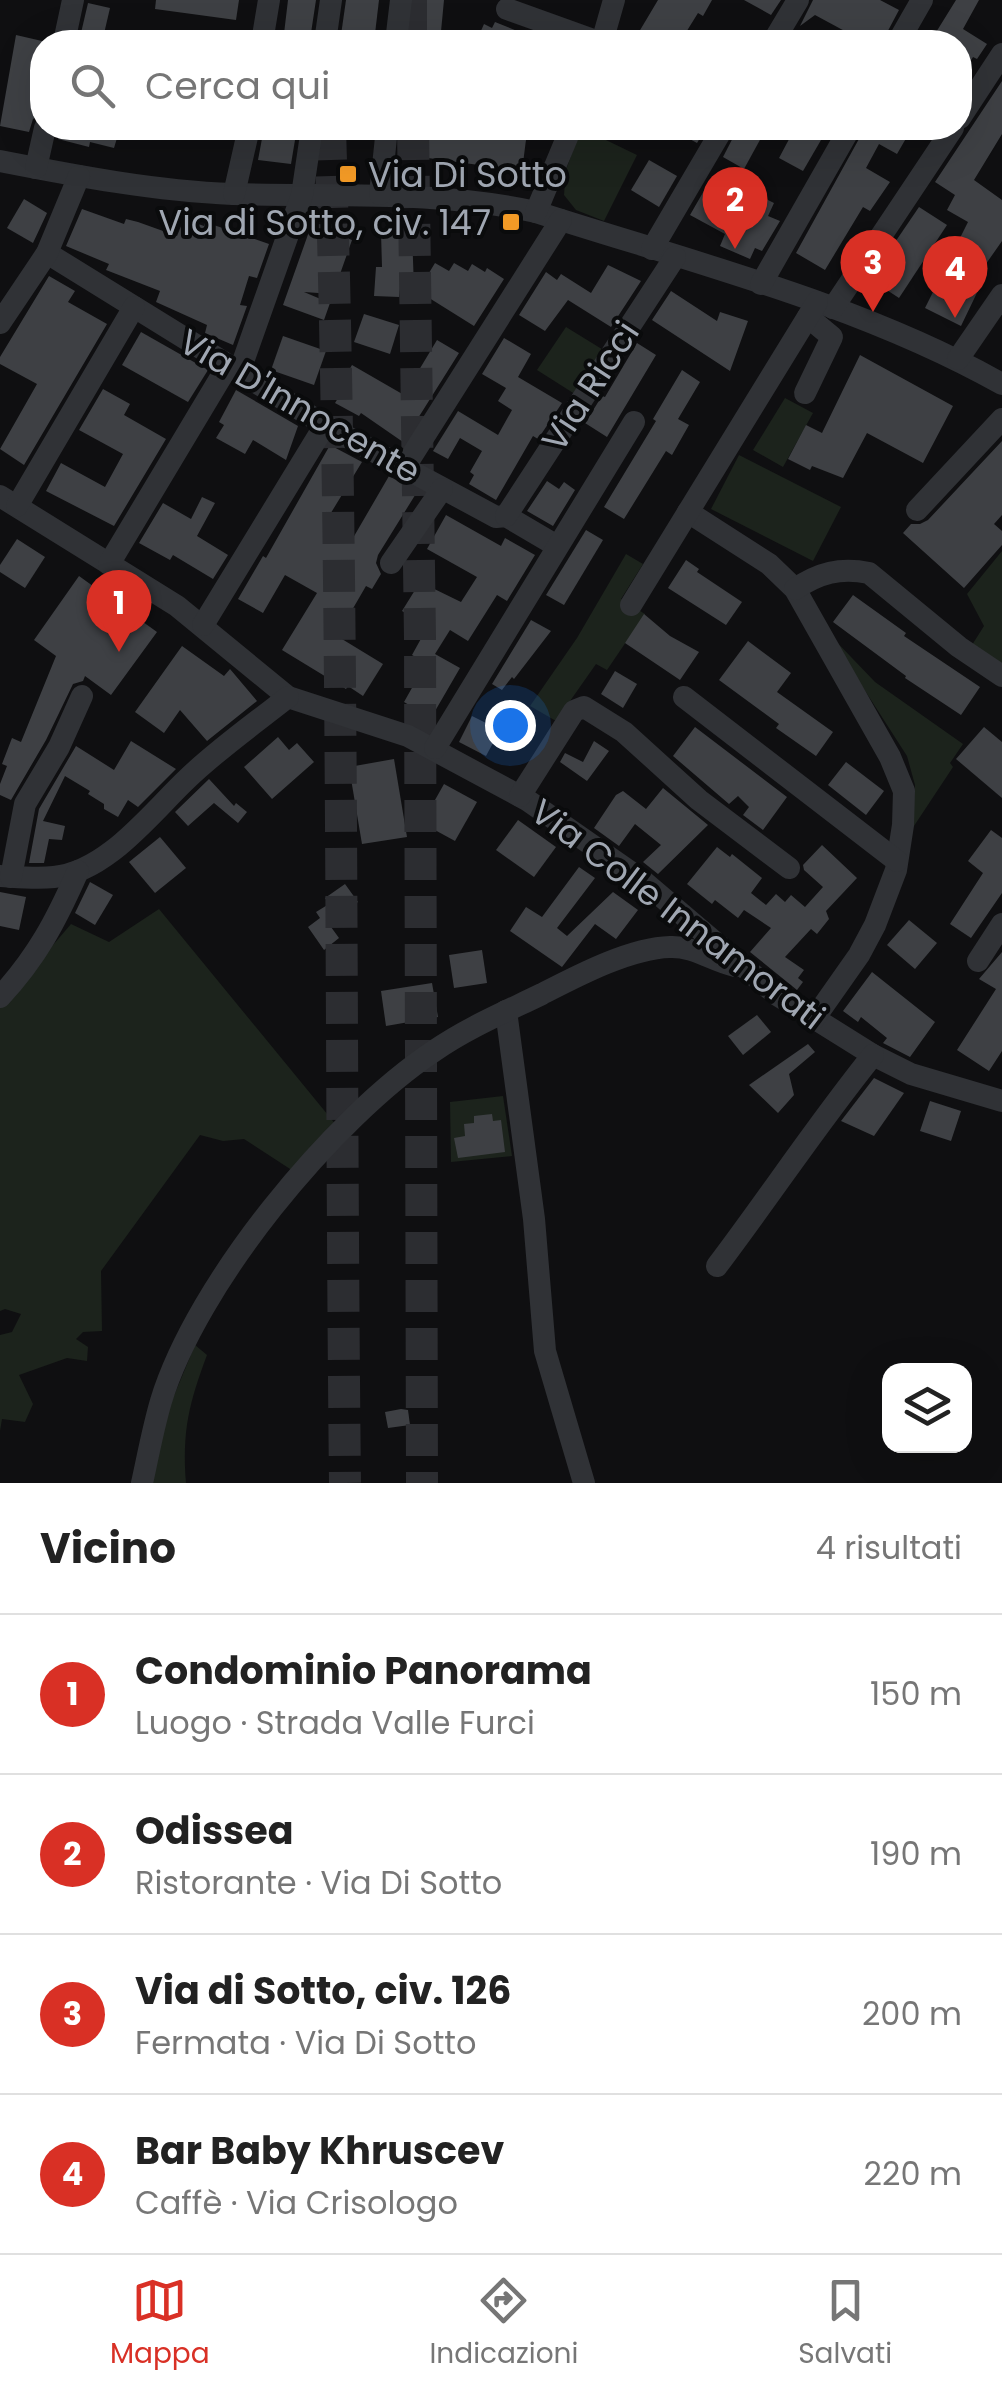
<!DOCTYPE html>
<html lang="it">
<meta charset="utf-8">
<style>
:root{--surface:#fff;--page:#f6f6f6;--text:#222;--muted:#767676;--line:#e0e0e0;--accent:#d93025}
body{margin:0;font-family:Poppins,sans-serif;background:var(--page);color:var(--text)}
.controls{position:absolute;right:30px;bottom:30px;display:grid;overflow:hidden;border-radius:20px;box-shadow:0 10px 40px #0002}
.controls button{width:90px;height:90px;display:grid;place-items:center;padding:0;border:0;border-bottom:2px solid var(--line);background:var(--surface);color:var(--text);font:50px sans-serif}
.you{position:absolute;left:510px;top:725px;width:35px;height:35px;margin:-25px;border:8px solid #fff;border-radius:50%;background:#1a73e8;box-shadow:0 0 0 15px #1a73e833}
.badge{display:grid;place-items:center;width:65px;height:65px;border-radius:50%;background:var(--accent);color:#fff;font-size:32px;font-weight:700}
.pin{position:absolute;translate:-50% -82px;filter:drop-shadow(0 2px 5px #0008)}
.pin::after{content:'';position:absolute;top:52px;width:35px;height:30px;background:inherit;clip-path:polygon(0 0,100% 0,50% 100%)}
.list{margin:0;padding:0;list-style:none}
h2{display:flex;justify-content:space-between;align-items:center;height:130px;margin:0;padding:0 40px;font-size:42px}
h2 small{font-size:32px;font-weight:400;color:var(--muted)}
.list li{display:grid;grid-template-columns:65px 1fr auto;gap:30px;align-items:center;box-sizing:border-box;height:160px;padding:0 40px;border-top:2px solid var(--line)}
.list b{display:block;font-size:38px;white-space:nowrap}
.list p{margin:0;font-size:32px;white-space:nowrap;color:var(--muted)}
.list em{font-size:32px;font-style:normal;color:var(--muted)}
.icon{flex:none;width:55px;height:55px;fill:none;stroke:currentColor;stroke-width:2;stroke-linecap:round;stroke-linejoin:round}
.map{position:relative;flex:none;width:1002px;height:1483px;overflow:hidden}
.search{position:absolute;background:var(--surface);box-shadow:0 10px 40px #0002;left:30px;right:30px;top:30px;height:110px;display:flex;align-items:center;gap:25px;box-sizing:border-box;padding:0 35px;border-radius:40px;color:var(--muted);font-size:38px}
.sheet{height:770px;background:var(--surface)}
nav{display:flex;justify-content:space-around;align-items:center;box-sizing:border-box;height:140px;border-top:2px solid var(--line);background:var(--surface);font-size:28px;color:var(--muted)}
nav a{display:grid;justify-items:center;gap:5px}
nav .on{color:var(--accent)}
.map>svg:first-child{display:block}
.green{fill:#1c231c}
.building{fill:#3e4044}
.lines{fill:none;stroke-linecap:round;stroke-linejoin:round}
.highway-tunnel{stroke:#2c2d31;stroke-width:32;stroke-dasharray:32 16;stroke-linecap:butt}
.minor{stroke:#303236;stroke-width:22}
.poi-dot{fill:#f29a26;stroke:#0a0b0c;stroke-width:4}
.labels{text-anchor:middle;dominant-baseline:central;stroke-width:8;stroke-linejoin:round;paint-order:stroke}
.poi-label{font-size:35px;fill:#a0a7b2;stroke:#0a0b0c;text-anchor:start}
.street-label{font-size:35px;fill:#a0a7b2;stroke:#0a0b0c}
</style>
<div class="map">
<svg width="1002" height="1483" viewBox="0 0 1002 1483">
<rect width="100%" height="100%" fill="#0f0f11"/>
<g class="green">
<path d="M581 128 637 155 604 221 576 210 564 195 566 170Z"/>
<path d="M566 327 605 351 578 396 537 370Z"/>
<path d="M785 398 813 413 783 467 753 450Z"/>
<path d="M739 455 841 507 813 561 711 509Z"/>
<path d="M1002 551V664L972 645 984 626 967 594Z"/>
<path d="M626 554 643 564 621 599 645 614 607 670 596 664 556 721 530 706 577 638Z"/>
<path d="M828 633 875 682 963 744 950 763 953 767 912 829 915 785 907 756Z"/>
<path d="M159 909 346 1137 307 1180 244 1139 223 1141 200 1135 101 1271 102 1331 83 1332 76 1339 88 1347 87 1361 67 1358 19 1375 33 1404 25 1422 2 1419 0 1431V1335L12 1332 21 1314 5 1309 0 1311V1007L71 924 109 942Z"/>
<path d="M503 1096 512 1156 451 1162 450 1102Z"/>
<path d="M195 1345 207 1355C189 1403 182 1431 186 1483H149L161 1427Z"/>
</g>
<g class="building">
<path d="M156 0H239L236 20 155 9Z"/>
<path d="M288 0H316L311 33 305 32 304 42H283Z"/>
<path d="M346 0H379L374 42H340Z"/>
<path d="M418 0H444L440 42H414Z"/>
<path d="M658 0H712L703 16 698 13 680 42H633Z"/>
<path d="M744 0H781L771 15Z"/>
<path d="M813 0H880L899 10 882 42H849L852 35 815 15 800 26Z"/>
<path d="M956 0H979L963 29 987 44 977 59 973 57 960 78V42H930Z"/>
<path d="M88 3 110 8 103 38 81 33Z"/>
<path d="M495 22 544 42H476L484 24 492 28Z"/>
<path d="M16 35 42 41V100L40 114 33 119 29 132 0 126Z"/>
<path d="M1002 81V134L974 180 1002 200V241L981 271 986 274 961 326 925 308 968 222 947 210 955 195 935 182Z"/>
<path d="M60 128H120L114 148 90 142 89 147 58 139Z"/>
<path d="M264 128H297L291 164 258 160Z"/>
<path d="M411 128H495L527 132 522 171 406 155Z"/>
<path d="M670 128H706L697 143Z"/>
<path d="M738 128 761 138 744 169 723 157Z"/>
<path d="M795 128H828L803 171 779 158Z"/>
<path d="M865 128H912L897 154 879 144 866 168 890 182 870 211 863 207 825 270 796 253Z"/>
<path d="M649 160 677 176 659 207 631 190Z"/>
<path d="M709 182 753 207 758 195 774 203 768 216 780 221 762 251 755 248 750 259 720 246 725 234 690 215Z"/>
<path d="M24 199 47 213 33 243 7 228Z"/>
<path d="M919 207 947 225 899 298 870 279Z"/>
<path d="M82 209 124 224 126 219 138 222 177 236 184 219 204 226 205 222 269 244 257 278 249 276 240 305 247 306 233 345 205 333 207 325 156 302 160 291 106 270 109 264 66 246Z"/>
<path d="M311 226 352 240 333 294 304 292 330 303 324 320 283 305Z"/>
<path d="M381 232H412L414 288 401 280 399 297 374 296 376 267H382Z"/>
<path d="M435 263 449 271 454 263 468 271 472 264 485 272 487 268 504 279 474 326 418 291Z"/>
<path d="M608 265 641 281 611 327 568 300 545 331 519 315 546 272 557 280 561 274 591 293Z"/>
<path d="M49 276 75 291 68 302 107 324 24 465 0 449 37 384 0 364V357Z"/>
<path d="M671 291 717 321 720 312 748 321 730 371 652 320Z"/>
<path d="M364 314 399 325 390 354 354 342Z"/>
<path d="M141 332 208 370 188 402 122 365Z"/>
<path d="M283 336 326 351 314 385 271 370Z"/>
<path d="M504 338 531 354 518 377 562 403 538 439 533 436 496 500 469 484 474 475 470 472 482 451 460 438 448 459 433 451 458 411 498 435 512 410 498 401 506 388 482 374Z"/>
<path d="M437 340 459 353 403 442 361 413 359 416 335 403 343 390 339 387 352 365 404 395Z"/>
<path d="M637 343 656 355 607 437 585 423 602 396 605 397Z"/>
<path d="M860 355 953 406 923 463 867 433 843 478 812 466 810 470 788 459 806 425 822 433Z"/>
<path d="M682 370 700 382 678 419 689 425 672 455 666 451 624 519 604 507 656 421 653 419Z"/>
<path d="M103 389 130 404 124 415 166 439 114 526 46 491 61 463 105 487 123 454 79 430Z"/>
<path d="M236 390 298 426 286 460 253 440 245 454 216 438 224 425 219 422Z"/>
<path d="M1002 441V515L994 524 1002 531V545L964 588 903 533 911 524H920L928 520Z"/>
<path d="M330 445 362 462 326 521 353 538 389 476 417 492 378 555 376 563 381 574 372 589 366 586 337 636 383 664 363 696 348 686 346 689 282 650 317 593 285 575 263 613 238 599 263 556 266 558Z"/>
<path d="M547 481 559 489 564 482 575 490 553 526 527 511Z"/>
<path d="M202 497 215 503 197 536 228 555 213 579 173 555 170 560 139 543 163 503 191 519Z"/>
<path d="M446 515 501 546 505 538 535 555 507 601 497 595 468 641 450 630 435 654 460 668 431 718 404 702 426 663 412 655 428 626 402 611 420 582 461 602 477 577 427 549Z"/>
<path d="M586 530 603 540 564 605 546 595Z"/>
<path d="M17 539 45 557 25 588 0 572V565Z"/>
<path d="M686 560 699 569 697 572 742 602 726 625 668 588Z"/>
<path d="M79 576 157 632 111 695 85 676 83 681 73 684 46 740 11 800 0 795V784L7 766 2 764 12 738 21 742 56 656 34 640Z"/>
<path d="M853 595 906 633 904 636 980 687 961 715 905 678 906 676 833 622Z"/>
<path d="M644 614 670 636 699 652 680 680 625 643Z"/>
<path d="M531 620 551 631 514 679 512 677 502 690 492 684Z"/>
<path d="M748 641 791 673 777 692 833 732 816 756 776 728 779 724 719 680Z"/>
<path d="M182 646 224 676 230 669 257 701 207 741 180 710 164 733 135 712Z"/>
<path d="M615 671 637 684 623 708 601 694Z"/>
<path d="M472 716 500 730 486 756 459 742Z"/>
<path d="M695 727 787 797 763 830 743 815 749 807 738 796 729 804 673 756Z"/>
<path d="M984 727 1002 742V798L956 759Z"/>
<path d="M278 737 289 750 297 743 314 762 272 799 244 767Z"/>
<path d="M131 741 176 769 138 807 128 800 118 817 104 809V804L88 794 90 791 65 776 43 821 65 826 62 840 49 839 44 863H29L39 809 76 746 114 770Z"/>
<path d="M594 741 609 751 587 781 560 762 565 753 583 762Z"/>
<path d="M394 759 407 837 362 844 349 767Z"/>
<path d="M846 762 884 791 866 815 828 785Z"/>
<path d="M209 779 234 806 236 803 247 812 238 823 214 803 188 826 175 812Z"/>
<path d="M444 784 477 802 455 841 422 823Z"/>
<path d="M663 788 708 825 658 874 643 862 661 845 635 824 619 846 594 828 616 795 623 791 646 809Z"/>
<path d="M518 820 556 847 534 877 496 850Z"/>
<path d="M991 830 1002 838V893L971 938 950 924 983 873 968 861Z"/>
<path d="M160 837 186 868 155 893 129 862Z"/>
<path d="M822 845 857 878 826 911 829 919 817 934 811 929 785 957 804 970 798 978 803 982 797 990 750 952 771 928 744 910 738 918 715 900 712 904 687 884 717 847 730 857 732 854 762 878 751 893 766 905 776 894 785 902 791 895 805 907 823 887 804 870 803 865Z"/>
<path d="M579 867 595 878 557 928 567 936 613 892 638 910 616 939 595 924 562 967 510 931 526 907 542 917Z"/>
<path d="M90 882 113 895 95 925 75 913Z"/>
<path d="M345 884 358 902 339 915 342 919 331 927 339 938 324 950 308 927 320 918 316 912 329 904 325 898Z"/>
<path d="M0 892 26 897 19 930 0 926Z"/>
<path d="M909 920 937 943 915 969 887 945Z"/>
<path d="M482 950 487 983 454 988 449 955Z"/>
<path d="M1002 952V1051L989 1071 957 1050 996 989 979 979Z"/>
<path d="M872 972 935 1022 910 1057 883 1043 887 1038 861 1017 858 1022 843 1011Z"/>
<path d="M432 983 438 1017 386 1026 381 991Z"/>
<path d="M757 1015 771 1032 743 1055 728 1036Z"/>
<path d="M808 1044 815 1052 789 1074 794 1095 778 1113 749 1085Z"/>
<path d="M874 1078 904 1093 874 1136 841 1121Z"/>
<path d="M930 1101 961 1111 951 1141 920 1131Z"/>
<path d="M492 1114 493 1121 501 1120 505 1152 458 1158 454 1138 465 1136 464 1124 474 1123V1116Z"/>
<path d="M401 1409 408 1410 410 1425 388 1428 385 1412Z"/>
</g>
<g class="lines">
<g class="highway-tunnel">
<path d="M411 0V42"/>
<path d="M330 128C344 579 340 1031 345 1483"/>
<path d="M413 128 420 639 422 1483"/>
</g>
<g class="minor">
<path d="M507 9 599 42"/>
<path d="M64 42 73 0"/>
<path d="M262 42 269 0"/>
<path d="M325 42 331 0"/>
<path d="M396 42 401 0"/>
<path d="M602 42 614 0"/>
<path d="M773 42 798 0"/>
<path d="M898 42 922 0"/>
<path d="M960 118 1002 54"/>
<path d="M0 161C77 176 155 191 233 194 336 197 435 190 536 212 691 262 860 304 1002 384"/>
<path d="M36 168 45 128"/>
<path d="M234 194 249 128"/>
<path d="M380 194 387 128"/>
<path d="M536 212 571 128"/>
<path d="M652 249 723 128"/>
<path d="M47 253 325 425 496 517 506 516 557 546"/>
<path d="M761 284 850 128"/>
<path d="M833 308 953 128"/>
<path d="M0 323 47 253 79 176"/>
<path d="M958 359 1002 295"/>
<path d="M239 373 302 195 312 128"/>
<path d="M805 393 832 337 808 317"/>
<path d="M404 468 561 220"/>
<path d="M0 496 177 606 288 697 408 736 527 800 642 880 777 995 873 1055 911 1074 1002 1101"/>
<path d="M17 506 134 307"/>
<path d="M917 510 1002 419"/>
<path d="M688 512 769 564 795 589 890 757 904 791 903 825 896 870 875 925 859 955 814 1019"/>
<path d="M506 516 675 257"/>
<path d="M391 563 442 489"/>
<path d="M109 564 227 367"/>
<path d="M795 589C819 573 840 567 869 573L959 647 1002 676"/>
<path d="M631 605 817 302"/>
<path d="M203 625 325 425"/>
<path d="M684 697 897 861"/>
<path d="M435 748 634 422"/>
<path d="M520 796 574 711 584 707 624 732 699 800 789 868"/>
<path d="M0 876C18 877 36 879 54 877 107 872 151 813 187 779 218 749 254 724 288 697"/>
<path d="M11 877 25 804 59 747 82 696"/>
<path d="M978 961 1002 924"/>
<path d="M0 997C37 957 56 921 78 871"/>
<path d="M506 1011 534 1219 545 1351 584 1483"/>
<path d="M717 1266C770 1196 818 1123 873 1055"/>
<path d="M142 1483C148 1456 153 1428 161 1401 197 1283 332 1119 434 1051 467 1028 505 1012 542 994 577 976 630 948 670 947 694 946 712 961 735 966"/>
</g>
</g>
<g class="poi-dot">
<rect x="338" y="164" width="20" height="20" rx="5"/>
<rect x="501" y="212" width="20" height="20" rx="5"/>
</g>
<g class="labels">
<g class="poi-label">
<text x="368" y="174">Via Di Sotto</text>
<text x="491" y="222" text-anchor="end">Via di Sotto, civ. 147</text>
</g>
<g class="street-label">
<text transform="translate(590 386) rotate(-57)">Via Ricci</text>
<text transform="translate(300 406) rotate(30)">Via D'Innocente</text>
<text transform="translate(678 914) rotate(37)">Via Colle Innamorati</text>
</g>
</g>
</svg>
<div class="controls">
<button><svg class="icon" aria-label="layers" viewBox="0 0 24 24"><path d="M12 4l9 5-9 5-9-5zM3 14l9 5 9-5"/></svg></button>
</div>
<div class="you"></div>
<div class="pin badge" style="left:119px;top:652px">1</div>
<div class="pin badge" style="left:735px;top:249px">2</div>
<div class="pin badge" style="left:873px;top:312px">3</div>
<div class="pin badge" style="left:955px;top:318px">4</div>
<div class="search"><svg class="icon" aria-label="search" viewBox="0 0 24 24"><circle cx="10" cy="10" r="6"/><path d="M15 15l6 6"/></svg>Cerca qui</div>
</div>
<section class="sheet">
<h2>Vicino<small>4 risultati</small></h2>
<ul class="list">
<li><span class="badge">1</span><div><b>Condominio Panorama</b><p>Luogo · Strada Valle Furci</p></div><em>150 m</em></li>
<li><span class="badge">2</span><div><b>Odissea</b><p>Ristorante · Via Di Sotto</p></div><em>190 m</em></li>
<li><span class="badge">3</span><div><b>Via di Sotto, civ. 126</b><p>Fermata · Via Di Sotto</p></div><em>200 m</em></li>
<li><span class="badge">4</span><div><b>Bar Baby Khruscev</b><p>Caffè · Via Crisologo</p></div><em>220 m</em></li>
</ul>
</section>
<nav>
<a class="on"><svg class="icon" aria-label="map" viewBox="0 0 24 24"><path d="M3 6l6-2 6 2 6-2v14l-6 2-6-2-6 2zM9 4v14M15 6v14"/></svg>Mappa</a>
<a><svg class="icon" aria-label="directions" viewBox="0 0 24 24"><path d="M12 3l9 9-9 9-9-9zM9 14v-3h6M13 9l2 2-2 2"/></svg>Indicazioni</a>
<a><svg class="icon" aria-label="saved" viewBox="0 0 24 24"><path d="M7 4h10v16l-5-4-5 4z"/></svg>Salvati</a>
</nav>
